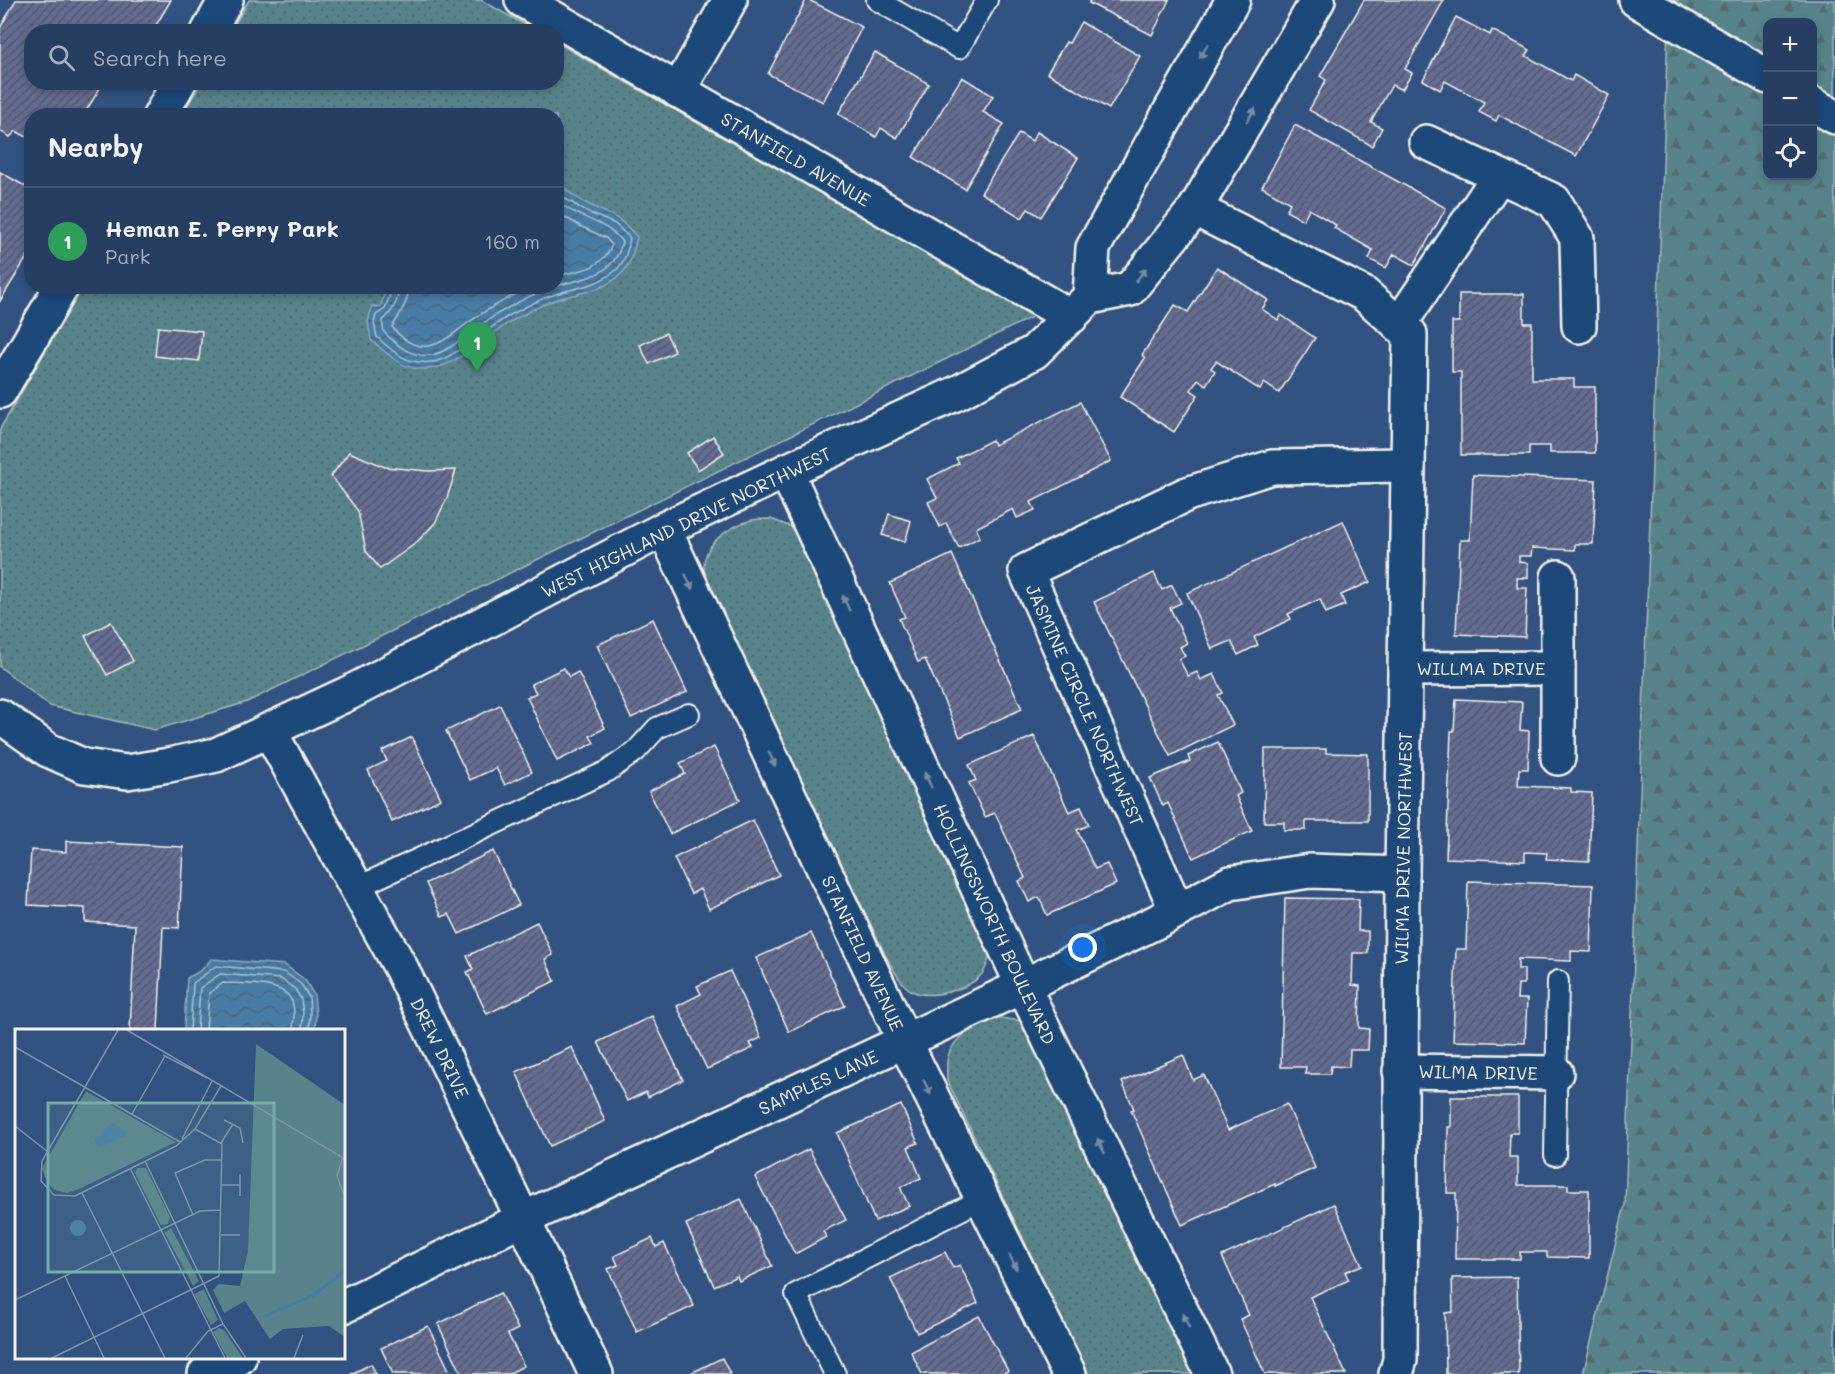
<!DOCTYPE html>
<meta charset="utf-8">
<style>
:root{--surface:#263e61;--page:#2e4567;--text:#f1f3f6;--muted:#a4aebd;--line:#425776;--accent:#bca0f2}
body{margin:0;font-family:Mali,sans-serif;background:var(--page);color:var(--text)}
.controls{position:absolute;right:18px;top:18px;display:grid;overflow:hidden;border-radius:12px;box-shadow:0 3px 9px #0003}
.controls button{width:54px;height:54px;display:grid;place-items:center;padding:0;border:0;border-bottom:2px solid var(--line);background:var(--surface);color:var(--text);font:30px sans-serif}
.you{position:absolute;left:1083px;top:948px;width:21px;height:21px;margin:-15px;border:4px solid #fff;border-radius:50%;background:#1a73e8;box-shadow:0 0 0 9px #1a73e833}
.badge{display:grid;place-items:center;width:39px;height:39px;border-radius:50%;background:var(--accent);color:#fff;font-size:20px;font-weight:700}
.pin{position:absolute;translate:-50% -50px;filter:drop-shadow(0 2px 3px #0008)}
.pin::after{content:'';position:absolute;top:32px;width:21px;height:18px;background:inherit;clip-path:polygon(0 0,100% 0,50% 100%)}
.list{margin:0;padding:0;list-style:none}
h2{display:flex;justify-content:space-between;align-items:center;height:78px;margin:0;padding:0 24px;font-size:26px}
h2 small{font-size:20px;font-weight:400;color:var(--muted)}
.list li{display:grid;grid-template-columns:39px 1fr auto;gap:18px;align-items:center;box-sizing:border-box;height:108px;padding:0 24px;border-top:2px solid var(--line)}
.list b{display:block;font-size:22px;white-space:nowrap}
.list p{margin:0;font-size:20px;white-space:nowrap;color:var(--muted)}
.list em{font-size:20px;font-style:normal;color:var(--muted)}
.icon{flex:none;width:33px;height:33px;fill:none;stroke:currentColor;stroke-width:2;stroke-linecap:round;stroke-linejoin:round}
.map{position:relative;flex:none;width:1835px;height:1374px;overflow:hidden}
.search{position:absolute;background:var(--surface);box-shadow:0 3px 9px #0003;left:24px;top:24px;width:540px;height:66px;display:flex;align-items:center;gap:15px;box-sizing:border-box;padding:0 21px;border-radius:24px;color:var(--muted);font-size:22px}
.panel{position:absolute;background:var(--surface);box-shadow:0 3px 9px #0003;left:24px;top:108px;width:540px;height:186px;border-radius:24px}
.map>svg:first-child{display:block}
.grass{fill:url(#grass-dots);stroke:#a6bab9;stroke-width:1.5}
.forest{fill:url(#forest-firs);stroke:#a6bab9;stroke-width:1.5;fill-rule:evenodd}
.water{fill:url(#water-waves);stroke:#8cabbf;stroke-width:1.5}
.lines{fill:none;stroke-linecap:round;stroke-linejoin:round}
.shore{stroke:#afc2cd;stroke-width:1.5}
.building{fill:url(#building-hatch);stroke:#f4f1e8;stroke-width:1.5}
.service-casing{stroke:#f4f1e8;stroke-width:24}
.minor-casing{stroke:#f4f1e8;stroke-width:38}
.tertiary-casing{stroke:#f4f1e8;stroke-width:38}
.service{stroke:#1f4a7a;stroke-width:20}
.minor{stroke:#1f4a7a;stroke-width:33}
.tertiary{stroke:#1f4a7a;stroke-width:33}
.oneway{fill:#748da6}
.labels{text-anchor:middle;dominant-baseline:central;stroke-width:5;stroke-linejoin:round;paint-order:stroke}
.street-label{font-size:18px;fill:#f4f1e8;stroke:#1f4a7a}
.inset-river{fill:none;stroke:#477ca4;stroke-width:3}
.inset-road{fill:none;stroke:#8092aa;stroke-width:1.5}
.view{fill:#76ada5;fill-opacity:0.15;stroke:#76ada5;stroke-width:3}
.inset-edge{fill:none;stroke:#f4f1e8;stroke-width:3}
</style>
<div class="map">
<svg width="1835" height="1374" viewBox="0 0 1835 1374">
<defs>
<pattern id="grass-dots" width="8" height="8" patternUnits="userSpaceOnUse" patternTransform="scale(1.5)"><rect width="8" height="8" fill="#58838a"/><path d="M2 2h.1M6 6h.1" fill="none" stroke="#526b6f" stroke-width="1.8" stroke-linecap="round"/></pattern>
<pattern id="forest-firs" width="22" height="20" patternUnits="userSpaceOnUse" patternTransform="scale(1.5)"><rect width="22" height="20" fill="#58838a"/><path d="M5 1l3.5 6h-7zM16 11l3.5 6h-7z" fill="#526b6f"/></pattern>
<pattern id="water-waves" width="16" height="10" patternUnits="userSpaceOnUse" patternTransform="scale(1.5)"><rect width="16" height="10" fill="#477ca4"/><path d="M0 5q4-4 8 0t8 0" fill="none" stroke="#48657a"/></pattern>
<pattern id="building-hatch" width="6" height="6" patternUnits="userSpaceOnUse" patternTransform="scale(1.5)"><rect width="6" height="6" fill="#636c92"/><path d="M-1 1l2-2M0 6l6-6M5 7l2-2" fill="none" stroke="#555868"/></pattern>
</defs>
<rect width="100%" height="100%" fill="#325381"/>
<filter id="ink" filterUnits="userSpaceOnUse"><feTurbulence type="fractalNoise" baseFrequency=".0167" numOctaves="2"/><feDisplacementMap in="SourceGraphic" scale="12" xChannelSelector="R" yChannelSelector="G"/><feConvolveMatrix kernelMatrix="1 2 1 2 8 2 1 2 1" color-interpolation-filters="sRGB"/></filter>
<g filter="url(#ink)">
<g class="grass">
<path d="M249 0H481L536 31H231Z"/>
<path d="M557 43 1036 315 247 702 155 730 50 706 0 667V429L83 287 556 286V116L182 115 201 83 556 82Z"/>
<path d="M771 519 791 527 801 539 991 944C990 954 988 968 981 975 968 990 929 1000 912 991 900 984 894 970 887 958L712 596C710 587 704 576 704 568 703 543 730 526 752 520 758 519 765 519 771 519Z"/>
<path d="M999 1018 1023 1021 1202 1374H1088L947 1080C947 1073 946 1063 948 1056 955 1034 979 1025 999 1018Z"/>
</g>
<path class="forest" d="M1669 0H1835V1374H1583L1625 1205ZM1768 22H1812V176H1768Z"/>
<g class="water">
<path d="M557 181C575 201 594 206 616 218 624 222 631 231 637 237 634 249 631 265 621 274 604 291 581 292 558 299 544 303 530 311 517 318 494 330 458 364 435 368 404 373 393 358 371 340L368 322 372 306 380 307 386 290 389 287 556 286Z"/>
<path d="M211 959 285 965 305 980 314 995 316 1014 315 1029 314 1030H184L187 978C197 973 205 969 211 959Z"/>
</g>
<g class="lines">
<g class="shore">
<path d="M556 201C576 218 607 221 622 242 615 276 585 278 556 286"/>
<path d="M556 212 580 226 606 238 612 245C601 270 581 270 556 276"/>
<path d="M393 286 385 309 376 315 374 323 377 337C394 353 407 365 432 362 453 360 492 324 514 313 527 306 542 298 556 294 578 287 597 286 615 271 624 264 629 249 630 238L615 224 587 212 564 198 556 190"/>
<path d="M400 286C399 299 392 314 382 321L384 332C397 346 412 358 432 355 450 351 465 335 479 326 502 310 528 296 554 286"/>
<path d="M409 286C409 301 399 316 392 327 402 339 416 350 432 345 448 341 461 327 475 318 493 306 512 296 531 286"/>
<path d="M190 1030 193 983 216 966 284 972 301 984 309 997 310 1014 309 1030"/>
<path d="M197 1030 200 988 220 974 281 979 295 989 301 999 303 1014 302 1030"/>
<path d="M206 1030 209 993 223 983C241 984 285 981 292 1002 296 1011 293 1022 293 1030"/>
</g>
</g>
<g class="building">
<path d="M16 0H171L152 32H32V82H112L110 86 103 83 83 116H32V140L16 131 10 137 0 131V28Z"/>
<path d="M806 0H809L862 27 823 102 768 74Z"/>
<path d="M1090 0H1169L1152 35 1089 3Z"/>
<path d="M1364 0H1444L1405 69 1412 73 1402 90 1392 85 1371 122 1382 128 1372 146 1309 110 1326 80 1320 76Z"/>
<path d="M1456 17 1490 35 1492 30 1530 50 1526 56 1571 81 1574 75 1609 95 1576 156 1499 115 1496 121 1479 112 1484 102 1445 81 1440 90 1423 80Z"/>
<path d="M1081 22 1140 56 1109 109 1047 73 1066 42 1069 43Z"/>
<path d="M875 52 929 84 897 138 881 128 876 137 838 114Z"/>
<path d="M962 77 993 96 983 112 1004 124 965 189 913 157Z"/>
<path d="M1295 125 1446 208 1414 265 1394 254 1386 268 1369 259 1373 250 1334 228 1336 225 1309 209 1303 220 1286 211 1290 203 1262 187Z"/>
<path d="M1037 132 1078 158 1041 217 1028 209 1022 218 981 193 1019 133 1032 141Z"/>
<path d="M0 172 32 190V249L0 301Z"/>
<path d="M1217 267 1268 300 1262 309 1278 320 1281 315 1315 338 1279 393 1264 383 1260 390 1216 361 1211 368 1215 371 1206 385 1198 379 1191 390 1198 395 1174 432 1120 397 1145 358 1142 355 1175 305 1188 312Z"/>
<path d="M1459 294H1524V323H1532V379H1574V387H1595V453H1550V446H1529V455H1461V372H1452V322H1459Z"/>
<path d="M158 327 202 331 199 361 155 356Z"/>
<path d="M666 333 675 352 649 364 640 345Z"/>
<path d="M1080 402 1111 461 1031 502 1035 510 1017 518 1013 509 976 528 980 537 959 548 946 523 940 527 928 502 937 498 927 479 959 463 956 458 992 440 994 445Z"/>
<path d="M713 436 724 453 698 470 687 453Z"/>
<path d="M349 452 385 467 428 471 456 470 447 498 435 523 416 543 380 569 366 551 358 511 331 476Z"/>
<path d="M1473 475 1596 480 1593 544H1575V550L1532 548 1531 556H1519V562L1528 563V578H1517V588H1527L1525 637 1456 634 1460 540H1470Z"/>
<path d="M889 514 911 521 905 542 882 535Z"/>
<path d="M1343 521 1370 582 1341 595 1345 605 1326 613 1320 599 1288 614 1291 619 1254 637 1258 645 1238 655 1231 641 1212 649 1187 593Z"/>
<path d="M952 554 1022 709 960 737 925 659 918 662 899 619 905 617 890 583Z"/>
<path d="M1154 573 1162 590 1172 585 1181 603 1170 608 1187 643 1180 647 1185 656 1179 659 1188 676 1197 672 1201 680 1214 674 1223 693 1218 695 1233 725 1170 756 1094 602Z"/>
<path d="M653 619 687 692 631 718 597 645Z"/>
<path d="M111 622 133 661 107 675 85 636Z"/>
<path d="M564 668 569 677 578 672 605 728 590 736 594 743 557 761 527 697 536 693 531 684Z"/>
<path d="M1456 699 1522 702 1520 730 1529 731 1528 769H1519L1518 786 1571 788V792L1592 793 1589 861 1546 859 1547 853 1525 852V861L1446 858 1451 731H1454Z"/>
<path d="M500 705 532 772 505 785 496 768 470 780 446 731Z"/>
<path d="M1034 736 1069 812 1081 807 1089 825 1077 830 1095 869 1107 864 1116 884 1047 915 1039 897 1029 902 1019 881 1025 878 995 813 985 817 969 783 976 780 969 765Z"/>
<path d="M412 737 441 799 392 822 368 770 387 761 382 751Z"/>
<path d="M1218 742 1241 793 1236 796 1252 831 1193 858 1168 803 1163 806 1150 778 1190 761 1188 756Z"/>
<path d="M714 747 740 800 670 834 649 791 685 774 680 763Z"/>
<path d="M1265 749H1326V753L1368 754V821H1306V830H1284V822H1264Z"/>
<path d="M753 820 779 875 709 909 700 889 691 894 674 858Z"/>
<path d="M66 841 183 847 179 928 163 927 158 1030H130L135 925 85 922V908L28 905 31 850 66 852Z"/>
<path d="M493 851 519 905 459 934 449 914 442 917 426 883Z"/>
<path d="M1468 881 1593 885 1591 952 1571 951V961L1518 959V969H1524V984H1518L1517 999H1527L1525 1043 1453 1041 1456 949H1466Z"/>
<path d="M1285 898 1359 899 1358 931H1368V953H1353L1352 985 1360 986 1359 1028 1369 1029 1368 1050H1350L1349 1067 1331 1066 1330 1074H1305L1306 1067H1281Z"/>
<path d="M537 922 553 955 545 959 555 981 487 1014 467 972 473 969 467 956Z"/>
<path d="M811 933 845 1006 789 1032 756 958Z"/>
<path d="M730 971 761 1038 750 1043 753 1048 707 1069 677 1006 701 994 697 986Z"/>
<path d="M652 1016 683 1080 648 1097 646 1092 627 1101 598 1042Z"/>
<path d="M572 1047 605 1121 550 1146 516 1072Z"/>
<path d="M1183 1055 1193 1080 1204 1075 1228 1130 1287 1104 1315 1168 1275 1186V1184L1182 1225 1131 1110 1134 1109 1122 1082Z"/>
<path d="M1451 1097H1518V1133H1510L1509 1157H1518V1185H1568V1190H1589V1258L1547 1257V1252H1520V1259H1455L1456 1193H1447L1448 1127H1451Z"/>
<path d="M901 1105 918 1143 908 1147 921 1178 900 1187 909 1206 875 1221 837 1133Z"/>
<path d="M809 1149 846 1220 823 1231 826 1237 795 1254 755 1177Z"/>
<path d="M741 1199 772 1266 739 1281 737 1276 714 1286 686 1224Z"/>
<path d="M1334 1204 1362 1265 1345 1272 1349 1280 1310 1297 1346 1374H1265L1240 1319 1249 1315 1222 1256Z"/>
<path d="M652 1238 656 1247 664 1243 694 1306 637 1332 608 1269 618 1265 614 1256Z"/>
<path d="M945 1252 953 1268 960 1265 978 1303 917 1333 890 1278Z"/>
<path d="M1517 1277 1519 1374H1446L1445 1313 1453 1312 1452 1278Z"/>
<path d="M500 1293 518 1329 508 1334 524 1366 508 1374H462L438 1324Z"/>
<path d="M979 1316 1008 1371 1001 1374H922L911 1352Z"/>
<path d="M428 1326 451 1374H393L381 1348Z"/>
<path d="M722 1358 730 1374H689Z"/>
<path d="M371 1364 376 1374H351Z"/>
</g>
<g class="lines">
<g class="service-casing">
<g id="service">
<path d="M877 0 959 48 987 0"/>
<path d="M356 888 608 771 636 751 657 728 689 714"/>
<path d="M1555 1155 1558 981"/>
<path d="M835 1374 796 1294 982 1199"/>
</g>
</g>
<g class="minor-casing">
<g id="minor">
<path d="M522 0 1071 317"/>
<path d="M208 32 226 0"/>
<path d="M678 91 730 0"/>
<path d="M160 116 179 82"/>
<path d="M1426 142 1554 201 1577 238 1579 326"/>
<path d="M1195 209 1364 294 1410 334 1402 874 1400 1360 1396 1374"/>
<path d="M1090 297 1093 248 1233 0"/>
<path d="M1399 325 1499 176"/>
<path d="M0 391 62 286"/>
<path d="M786 471 1023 986 1212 1374"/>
<path d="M664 529 905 1042 1069 1374"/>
<path d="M1405 669 1558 668"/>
<path d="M0 716 48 750 84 766 127 772 169 765 216 755 349 693 664 529 786 471 957 393 1034 352 1090 297 1130 289 1195 209 1318 0"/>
<path d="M269 730 401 968 523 1219 596 1374"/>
<path d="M1558 758V577"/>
<path d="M1177 911 1026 571 1187 494 1272 467 1408 465"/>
<path d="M1400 1071 1556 1073"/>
<path d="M344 1306 523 1219 1023 986 1158 921 1230 883 1310 871 1402 874"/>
<path d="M205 1374 239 1358"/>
</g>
</g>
<g class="tertiary-casing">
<g id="tertiary">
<path d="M1636 0 1768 77"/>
<path d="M1812 104 1835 117"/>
</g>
</g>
<use href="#service" class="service"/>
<use href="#minor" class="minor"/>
<use href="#tertiary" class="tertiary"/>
</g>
<defs><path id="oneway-solid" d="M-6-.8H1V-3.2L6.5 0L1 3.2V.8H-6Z" transform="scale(1.5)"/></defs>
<g class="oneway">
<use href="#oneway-solid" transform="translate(1204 51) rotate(119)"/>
<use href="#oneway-solid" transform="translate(1251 115) rotate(-59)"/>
<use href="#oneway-solid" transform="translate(1141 275) rotate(-51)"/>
<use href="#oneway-solid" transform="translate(689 582) rotate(65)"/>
<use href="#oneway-solid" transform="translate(846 603) rotate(-115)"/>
<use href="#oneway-solid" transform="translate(772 759) rotate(65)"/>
<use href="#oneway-solid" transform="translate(928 780) rotate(-115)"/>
<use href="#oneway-solid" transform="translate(927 1087) rotate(64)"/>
<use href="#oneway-solid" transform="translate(1101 1146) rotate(-116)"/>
<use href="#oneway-solid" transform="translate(1013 1262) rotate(64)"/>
<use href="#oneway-solid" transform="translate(1186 1321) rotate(-116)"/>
</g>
</g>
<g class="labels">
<g class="street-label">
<text transform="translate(796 159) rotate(30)">STANFIELD AVENUE</text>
<text transform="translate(686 522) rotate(-26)">WEST HIGHLAND DRIVE NORTHWEST</text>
<text x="1481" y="668">WILLMA DRIVE</text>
<text transform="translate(1085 705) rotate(66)">JASMINE CIRCLE NORTHWEST</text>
<text transform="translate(1403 848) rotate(-89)">WILMA DRIVE NORTHWEST</text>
<text transform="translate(995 924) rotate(65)">HOLLINGSWORTH BOULEVARD</text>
<text transform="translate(863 953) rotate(65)">STANFIELD AVENUE</text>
<text transform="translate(440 1048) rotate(64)">DREW DRIVE</text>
<text transform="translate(1478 1072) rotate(1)">WILMA DRIVE</text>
<text transform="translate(818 1082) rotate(-25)">SAMPLES LANE</text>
</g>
</g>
<g transform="translate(15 1029)">
<rect width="330" height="330" fill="#325381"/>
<path d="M71 62 161 113 64 160 52 164 40 161 32 154 27 139ZM122 139H131L155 188 153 195 146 196 120 144ZM156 199 184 252 178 257 150 204ZM189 260 203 291 196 296 179 265ZM204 299 209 301 228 329H212L198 303Z" fill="#58838a"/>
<path d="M241 15 330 76V308L314 297 268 300 255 310 230 272 209 284 198 261 204 255 225 257 233 222Z" fill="#58838a"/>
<path d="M96 94 110 101V107L83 119 79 111ZM55 199a8 8 0 1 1 16 0a8 8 0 1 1-16 0Z" fill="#477ca4"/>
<path class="inset-river" d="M250 287 299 266 330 242"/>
<path class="inset-road" d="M103 1 27 132 26 152 39 166 60 167 161 117 180 100 206 57M112 1 330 130M0 18 165 113M148 26 192 49M117 85 150 27M209 91 225 99 228 114M0 97 33 123M167 110 197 52M206 114 218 95M328 128 322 147 330 169M130 132 208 295 231 329M115 139 210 329M206 156H225M67 164 150 329M225 167V145M178 186 160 144 190 131H207M206 206H225M50 247 89 329M0 271 185 182 206 181M37 329 204 247 207 115 180 100M171 329 193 302 208 295M279 329 288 306"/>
<path class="view" d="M33 74H259V243H33Z"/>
<rect width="330" height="330" class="inset-edge"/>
</g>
</svg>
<div class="controls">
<button>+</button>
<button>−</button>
<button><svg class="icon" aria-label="locate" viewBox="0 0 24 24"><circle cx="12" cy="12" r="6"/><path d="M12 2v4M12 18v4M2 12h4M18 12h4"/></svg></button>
</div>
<div class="you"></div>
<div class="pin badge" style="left:477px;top:372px;background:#2e9e5b">1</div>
<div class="search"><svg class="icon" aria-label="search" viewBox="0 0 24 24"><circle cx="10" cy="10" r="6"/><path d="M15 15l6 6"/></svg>Search here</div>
<section class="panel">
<h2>Nearby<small></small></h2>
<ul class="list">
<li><span class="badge" style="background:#2e9e5b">1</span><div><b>Heman E. Perry Park</b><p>Park</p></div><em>160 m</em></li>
</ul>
</section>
</div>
